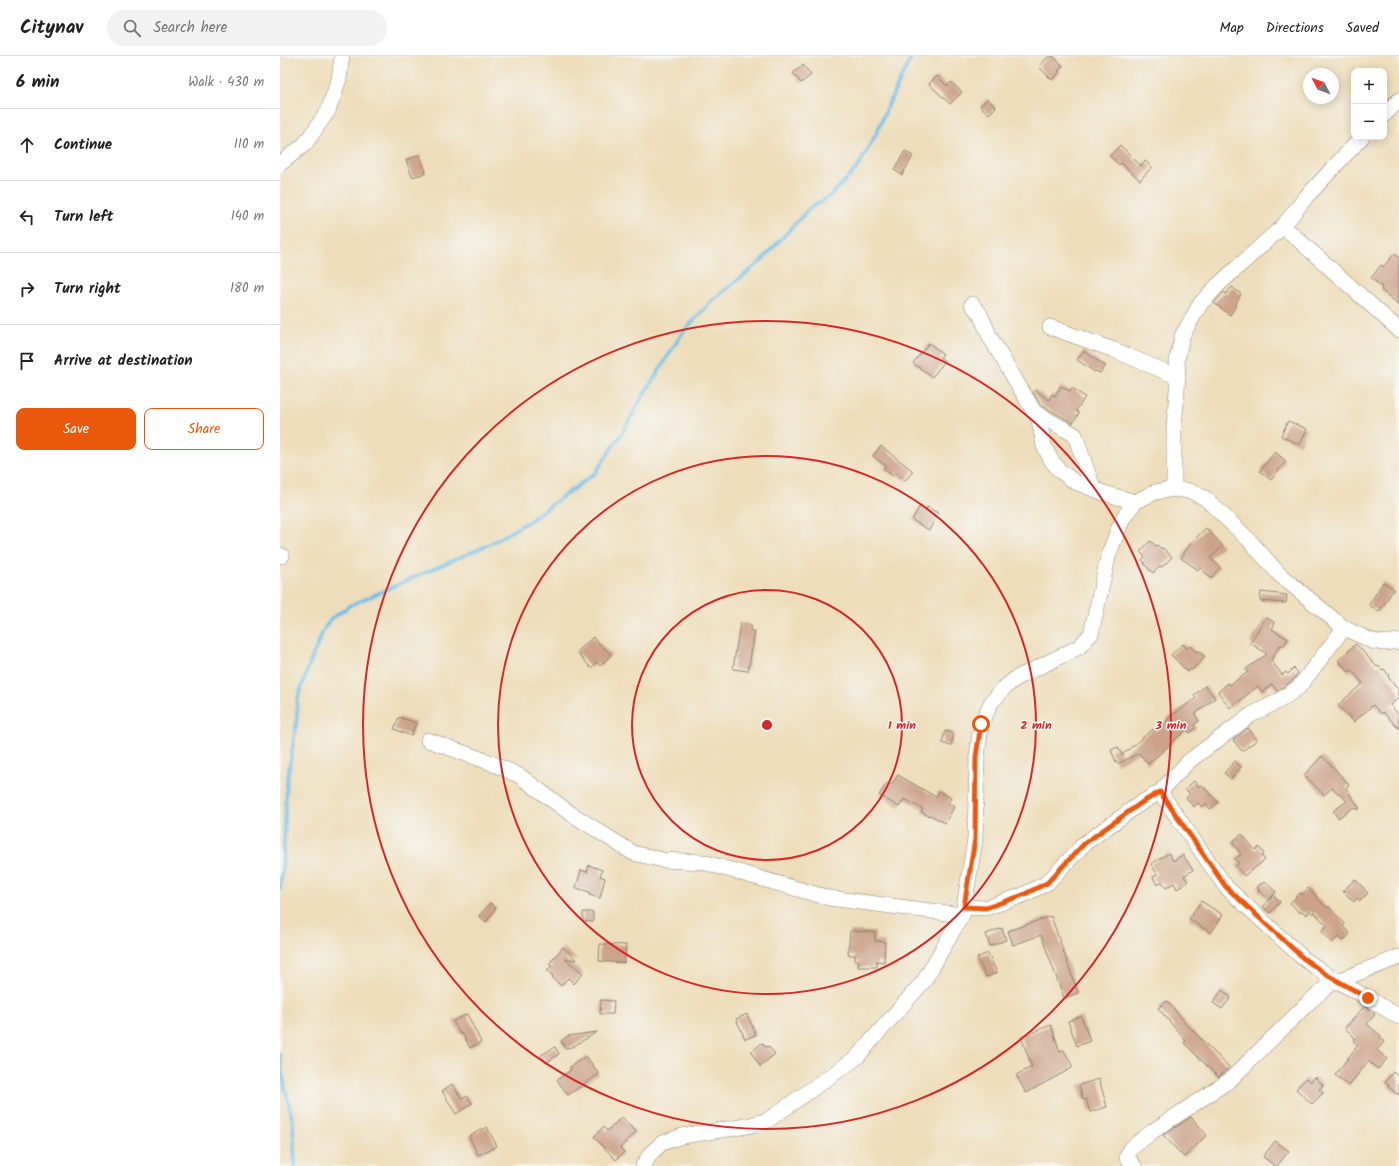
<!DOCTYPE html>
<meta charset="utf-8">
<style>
:root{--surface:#fff;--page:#f2f2f2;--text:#222;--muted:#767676;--line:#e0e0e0;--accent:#ea580c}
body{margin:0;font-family:Kalam,sans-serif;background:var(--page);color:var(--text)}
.controls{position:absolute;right:12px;top:12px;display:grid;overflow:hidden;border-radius:8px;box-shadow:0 2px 10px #0003}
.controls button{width:36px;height:36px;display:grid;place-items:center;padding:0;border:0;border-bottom:1px solid var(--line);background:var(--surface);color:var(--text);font:20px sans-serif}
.compass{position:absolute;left:1023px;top:12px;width:36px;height:36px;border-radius:50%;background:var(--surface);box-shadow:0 2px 10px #0003;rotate:311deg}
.stop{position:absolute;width:12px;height:12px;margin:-9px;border:3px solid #ea580c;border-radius:50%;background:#fff}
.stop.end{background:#ea580c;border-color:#fff;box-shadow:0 1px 4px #0008}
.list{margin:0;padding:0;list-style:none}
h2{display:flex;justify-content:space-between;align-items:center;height:52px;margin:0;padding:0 16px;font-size:17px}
h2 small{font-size:13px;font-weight:400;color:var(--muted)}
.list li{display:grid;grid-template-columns:26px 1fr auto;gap:12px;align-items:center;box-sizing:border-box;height:72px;padding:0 16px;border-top:1px solid var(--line)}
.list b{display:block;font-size:15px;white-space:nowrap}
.list em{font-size:13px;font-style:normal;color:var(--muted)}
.actions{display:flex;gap:8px;padding:12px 16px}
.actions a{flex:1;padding:9px 0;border:1px solid var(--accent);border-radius:8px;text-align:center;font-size:14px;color:var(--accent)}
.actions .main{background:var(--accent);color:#fff}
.icon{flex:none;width:22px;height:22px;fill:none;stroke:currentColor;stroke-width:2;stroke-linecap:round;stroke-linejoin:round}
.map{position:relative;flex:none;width:1119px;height:1110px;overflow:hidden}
header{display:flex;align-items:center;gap:24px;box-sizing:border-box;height:56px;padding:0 20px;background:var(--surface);border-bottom:1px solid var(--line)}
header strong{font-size:19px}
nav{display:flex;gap:22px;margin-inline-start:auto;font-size:14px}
.search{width:280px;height:36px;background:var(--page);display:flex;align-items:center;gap:10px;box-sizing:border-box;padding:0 14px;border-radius:22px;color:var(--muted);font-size:15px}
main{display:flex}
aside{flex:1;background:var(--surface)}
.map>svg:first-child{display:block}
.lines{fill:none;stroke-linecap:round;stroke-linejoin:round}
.stream{stroke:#6cbde7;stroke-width:3.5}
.building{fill:#cca38a}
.minor-casing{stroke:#8c8472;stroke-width:16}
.minor{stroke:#fff;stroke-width:15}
.route{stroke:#ea580c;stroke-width:5}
.ring{fill:none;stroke:#d62828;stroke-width:2}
.centre{fill:#d62828;stroke:#f6f6f2;stroke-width:2}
.ring-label{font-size:12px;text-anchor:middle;font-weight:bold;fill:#d62828;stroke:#f6f6f2;stroke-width:3;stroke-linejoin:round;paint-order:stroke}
</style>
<header>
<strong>Citynav</strong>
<div class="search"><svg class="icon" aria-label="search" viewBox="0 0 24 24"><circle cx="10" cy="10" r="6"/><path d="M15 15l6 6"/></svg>Search here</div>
<nav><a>Map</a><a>Directions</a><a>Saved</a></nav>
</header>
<main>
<aside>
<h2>6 min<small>Walk · 430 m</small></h2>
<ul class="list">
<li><svg class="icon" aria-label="ahead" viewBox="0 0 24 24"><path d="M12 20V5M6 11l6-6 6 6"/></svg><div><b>Continue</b></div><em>110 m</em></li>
<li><svg class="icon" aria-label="left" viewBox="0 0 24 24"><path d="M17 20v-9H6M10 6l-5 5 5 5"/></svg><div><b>Turn left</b></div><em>140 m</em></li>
<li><svg class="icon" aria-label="right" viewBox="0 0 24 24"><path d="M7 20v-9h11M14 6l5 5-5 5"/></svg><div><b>Turn right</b></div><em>180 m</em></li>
<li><svg class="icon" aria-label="arrive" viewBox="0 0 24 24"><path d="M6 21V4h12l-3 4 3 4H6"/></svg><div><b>Arrive at destination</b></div></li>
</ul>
<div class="actions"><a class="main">Save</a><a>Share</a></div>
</aside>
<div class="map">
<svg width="1119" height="1110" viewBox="0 0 1119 1110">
<rect width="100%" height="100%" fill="#f6f6f2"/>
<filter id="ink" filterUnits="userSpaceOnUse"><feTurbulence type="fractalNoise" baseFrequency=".025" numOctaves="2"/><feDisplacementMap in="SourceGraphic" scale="8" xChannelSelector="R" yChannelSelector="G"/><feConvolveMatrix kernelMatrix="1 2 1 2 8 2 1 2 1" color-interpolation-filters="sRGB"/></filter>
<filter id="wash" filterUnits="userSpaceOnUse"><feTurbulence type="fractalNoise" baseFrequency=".012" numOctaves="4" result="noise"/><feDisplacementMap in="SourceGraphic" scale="16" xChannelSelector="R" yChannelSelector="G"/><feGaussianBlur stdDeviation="0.9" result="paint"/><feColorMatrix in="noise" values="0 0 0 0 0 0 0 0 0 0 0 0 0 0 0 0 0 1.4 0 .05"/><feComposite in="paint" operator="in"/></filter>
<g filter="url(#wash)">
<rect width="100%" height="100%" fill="#eeddba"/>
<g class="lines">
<g class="stream">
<path d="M0 833 3 802 7 725 16 670 18 641 31 604 45 571 51 563 69 550 212 487 249 465 315 417 341 379 360 345 403 276 433 244 479 207 529 153 550 140 578 111 596 78 610 45 632 0"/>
<path d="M0 999 2 1017 13 1066 15 1110"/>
</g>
</g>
<g id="blocks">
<g class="building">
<path d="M769 0H773L783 10 778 15 780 16 772 24 759 11Z"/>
<path d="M523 9 531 19 521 27 513 17Z"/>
<path d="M657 20 667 30 671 26 682 36 670 48 649 28Z"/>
<path d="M707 43 716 51 709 58 700 50Z"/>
<path d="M840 89 861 110 865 105 872 111 860 124 841 107 839 109 830 100Z"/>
<path d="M625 95 633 100 622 119 614 114Z"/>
<path d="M140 99 146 117 132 121 126 104Z"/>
<path d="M1114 198 1119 202V249L1101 234 1102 231 1091 222 1101 209 1103 211Z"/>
<path d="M952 231 961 238 955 249 956 250 950 259 934 247 944 236 946 238Z"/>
<path d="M649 287 663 298 660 302 665 305 652 321 633 307Z"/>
<path d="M804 295 825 310 820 317 816 315 815 316 797 304Z"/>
<path d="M781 330 790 335 792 332 805 341 796 355 799 357 793 367 761 349 753 336 755 334 769 344 772 338 775 340Z"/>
<path d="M1008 365 1027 373 1020 389 1001 380Z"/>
<path d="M601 390 633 415 625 425 616 417 613 420 604 413 606 410 593 400Z"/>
<path d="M995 396 1006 405 991 424 980 415Z"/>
<path d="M640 450 646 453 647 451 658 457 649 474 632 464Z"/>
<path d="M926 472 943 490 930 502 940 511 931 522 920 512 918 514 901 502 911 487Z"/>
<path d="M870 485 876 490 877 489 882 493 883 492 892 501 882 511 880 510 873 517 864 508 865 507 862 504 865 501 860 496Z"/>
<path d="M1103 526 1114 533 1099 556 1089 549Z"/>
<path d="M981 536 1007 539 1006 547 980 545Z"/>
<path d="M986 561 995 567 992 573 1008 583 1003 590 1000 589 991 604 1002 619 1006 616 1008 618 1014 612 1018 617 1013 624 997 635 992 628 982 636 978 630 950 652 938 636 948 627 950 629 968 616 966 613 987 598 970 587Z"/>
<path d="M460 567 471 569 470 575H475L468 615 453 613Z"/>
<path d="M313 581 331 599 320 610 317 606 311 612 297 596Z"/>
<path d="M903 588 907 592 910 590 916 596 918 595 925 601 912 614 911 613 908 616 891 599Z"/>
<path d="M1076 588 1097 611 1099 610 1102 614 1104 613 1109 620 1108 621 1119 635V642L1110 649 1119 659V673L1103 656 1101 658 1093 649 1074 666 1058 649 1083 627 1071 614 1069 616 1058 604Z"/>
<path d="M925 630 935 642 915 658 919 665 914 669 916 672 909 677 907 674 892 686V687L868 708 859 697 837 708 831 694 838 691 842 699 873 673 875 675 888 664 887 663 916 642 914 639Z"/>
<path d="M119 661 136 667 131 680 114 673Z"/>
<path d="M968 672 977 684 962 695 953 684Z"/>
<path d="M665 675 674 677 671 690 662 687Z"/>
<path d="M1042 700 1069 728 1066 732 1079 752 1077 754 1074 751 1058 762 1053 755 1067 745 1052 732 1044 739 1024 719Z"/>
<path d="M955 705 961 711 951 723 944 717Z"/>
<path d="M618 719 656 741 659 735 671 742 668 747 674 751 665 767 650 759 649 760 641 756 643 753 624 743 619 751 599 739 607 727 611 729Z"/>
<path d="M914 725 919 731 921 728 938 746 930 753 926 748 922 751 918 747 914 751 906 742 910 738 905 733Z"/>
<path d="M962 778 975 794 979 791 984 798 982 800 985 804 964 820 956 810 959 807 955 803 961 798 952 786Z"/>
<path d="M889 797 893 805 903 799 913 814 904 820 908 826 897 833 894 827 886 832 882 826 877 829 873 821 877 818 871 808Z"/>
<path d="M309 809 322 814 320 820 325 822 320 842 309 839 310 836 296 832 301 814 307 816Z"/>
<path d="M1075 823 1088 837 1080 845 1077 842 1074 846 1063 835Z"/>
<path d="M985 826 996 836 989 844 978 834 979 833 977 830Z"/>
<path d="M1028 832 1047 852 1048 850 1065 868 1063 870 1070 878 1063 885 1058 881 1052 887 1041 875 1047 870 1034 856 1033 858 1030 855 1027 859 1022 855 1020 857 1010 847 1020 837 1022 839Z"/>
<path d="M993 839 1000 846 990 857 983 851Z"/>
<path d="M921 845 943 859 931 877 909 863Z"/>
<path d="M210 847 216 852 206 866 199 860Z"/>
<path d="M303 856H313V866L303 865Z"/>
<path d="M771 860 798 937 784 942 761 879 733 889 728 875Z"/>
<path d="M722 872 726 884 710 890 706 878Z"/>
<path d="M570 875 595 876V885L605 886 604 906 597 905V911H578L579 905H575V899H568Z"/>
<path d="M320 888 346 889 344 907 319 905Z"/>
<path d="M283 891 297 904 285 903 303 917 294 928 288 922 281 930 272 921 273 920 267 915 272 910 269 908Z"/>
<path d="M708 897 717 917 706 921 697 902Z"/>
<path d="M942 934 951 941 942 953 933 947Z"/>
<path d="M321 944 334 945 333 958H320Z"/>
<path d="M887 945 905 966H904L949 1011 940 1020 938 1021 904 987 906 985 878 952Z"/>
<path d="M1085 950 1095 958 1087 968 1101 980 1100 982 1104 986 1097 994 1107 1003 1098 1013 1088 1005 1069 1030 1055 1019 1078 989 1073 985 1075 982 1065 972Z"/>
<path d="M187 958 201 986 190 992 182 977 180 978 173 965Z"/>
<path d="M467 958 476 979 465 983 456 963Z"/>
<path d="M801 960 810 985 797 990 788 965Z"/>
<path d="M771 969 780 996 784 994 792 1009V1012L746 1037 736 1019 752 1011 741 981Z"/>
<path d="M317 976 292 991 285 992 281 985 288 980Z"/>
<path d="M482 987 486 991 488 990 495 998 480 1010 471 996Z"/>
<path d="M275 991 279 998 266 1007 261 999Z"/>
<path d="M306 1000 319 1018 288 1039 277 1024 291 1014 290 1011Z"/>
<path d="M1113 1016 1119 1021V1039L1108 1031 1109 1029 1105 1026Z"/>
<path d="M1035 1021 1043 1029 1039 1033 1043 1037 1032 1048 1016 1033 1026 1022 1031 1026Z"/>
<path d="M819 1023 827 1051 810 1056 806 1043 803 1044 799 1029Z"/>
<path d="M172 1028 182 1043 187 1040 192 1047 176 1058 162 1035Z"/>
<path d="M342 1061 356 1076 340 1092 344 1096 336 1104 314 1081 323 1071 327 1075Z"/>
<path d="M911 1061 927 1079 904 1101 883 1079Z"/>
<path d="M207 1071 217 1090 198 1099 189 1080Z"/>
<path d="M995 1085 1009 1095 997 1110H995L983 1101Z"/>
</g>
</g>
</g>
<g filter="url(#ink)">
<use href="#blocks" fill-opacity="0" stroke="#8c8472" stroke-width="1"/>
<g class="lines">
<g class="minor-casing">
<g id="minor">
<path d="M1104 59 1119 44"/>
<path d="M0 108 25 88 48 55 59 23 62 0"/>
<path d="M1003 170 1119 274"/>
<path d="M692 248 700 258 711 283 759 364 764 390 771 404 780 415 795 426 824 437 855 446"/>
<path d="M770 271 834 294 898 321"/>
<path d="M754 356 795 379 813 432"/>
<path d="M894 433V372L898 321 897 304 902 280 921 247 938 229 1003 170 1027 140 1082 81"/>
<path d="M0 499 2 500"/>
<path d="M148 684 209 706 240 720 287 755 353 797 383 804 423 806 549 842 682 859"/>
<path d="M880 736 946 831 1023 902 1047 919 1088 942 1119 961"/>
<path d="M684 851 706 852 743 839 767 827 805 787 861 747 880 736 909 705 971 659 1002 643 1019 631 1064 572"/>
<path d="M363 1110 371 1097 382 1087 402 1080 467 1070 488 1064 576 1002 644 925 682 859 684 851 695 783 697 701 701 668 711 647 724 632 735 623 799 591 811 578 829 497 843 462 855 446 875 436 894 433 910 435 925 442 968 483 1000 519 1064 572 1092 585 1104 587 1119 585"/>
<path d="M854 1110 847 1101 850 1093 873 1075 950 1024 1028 947 1050 928 1119 901"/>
</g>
</g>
<use href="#minor" class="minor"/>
</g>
</g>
<g class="lines" filter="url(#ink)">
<path class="route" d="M701 668 696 701 695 783 684 851 706 852 743 839 767 827 805 787 861 747 880 736 946 831 1023 902 1047 919 1088 942"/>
</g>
<g class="ring">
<circle cx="487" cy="669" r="135"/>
<circle cx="487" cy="669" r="269"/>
<circle cx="487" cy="669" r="404"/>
</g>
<circle cx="487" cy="669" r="6" class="centre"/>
<g class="ring-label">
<text x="622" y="673">1 min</text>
<text x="756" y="673">2 min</text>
<text x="891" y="673">3 min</text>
</g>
</svg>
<div class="controls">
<button>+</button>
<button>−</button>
</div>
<svg class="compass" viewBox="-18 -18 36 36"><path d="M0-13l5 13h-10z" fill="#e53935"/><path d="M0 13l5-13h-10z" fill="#767676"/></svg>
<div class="stop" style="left:701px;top:668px"></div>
<div class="stop end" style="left:1088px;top:942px"></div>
</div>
</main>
